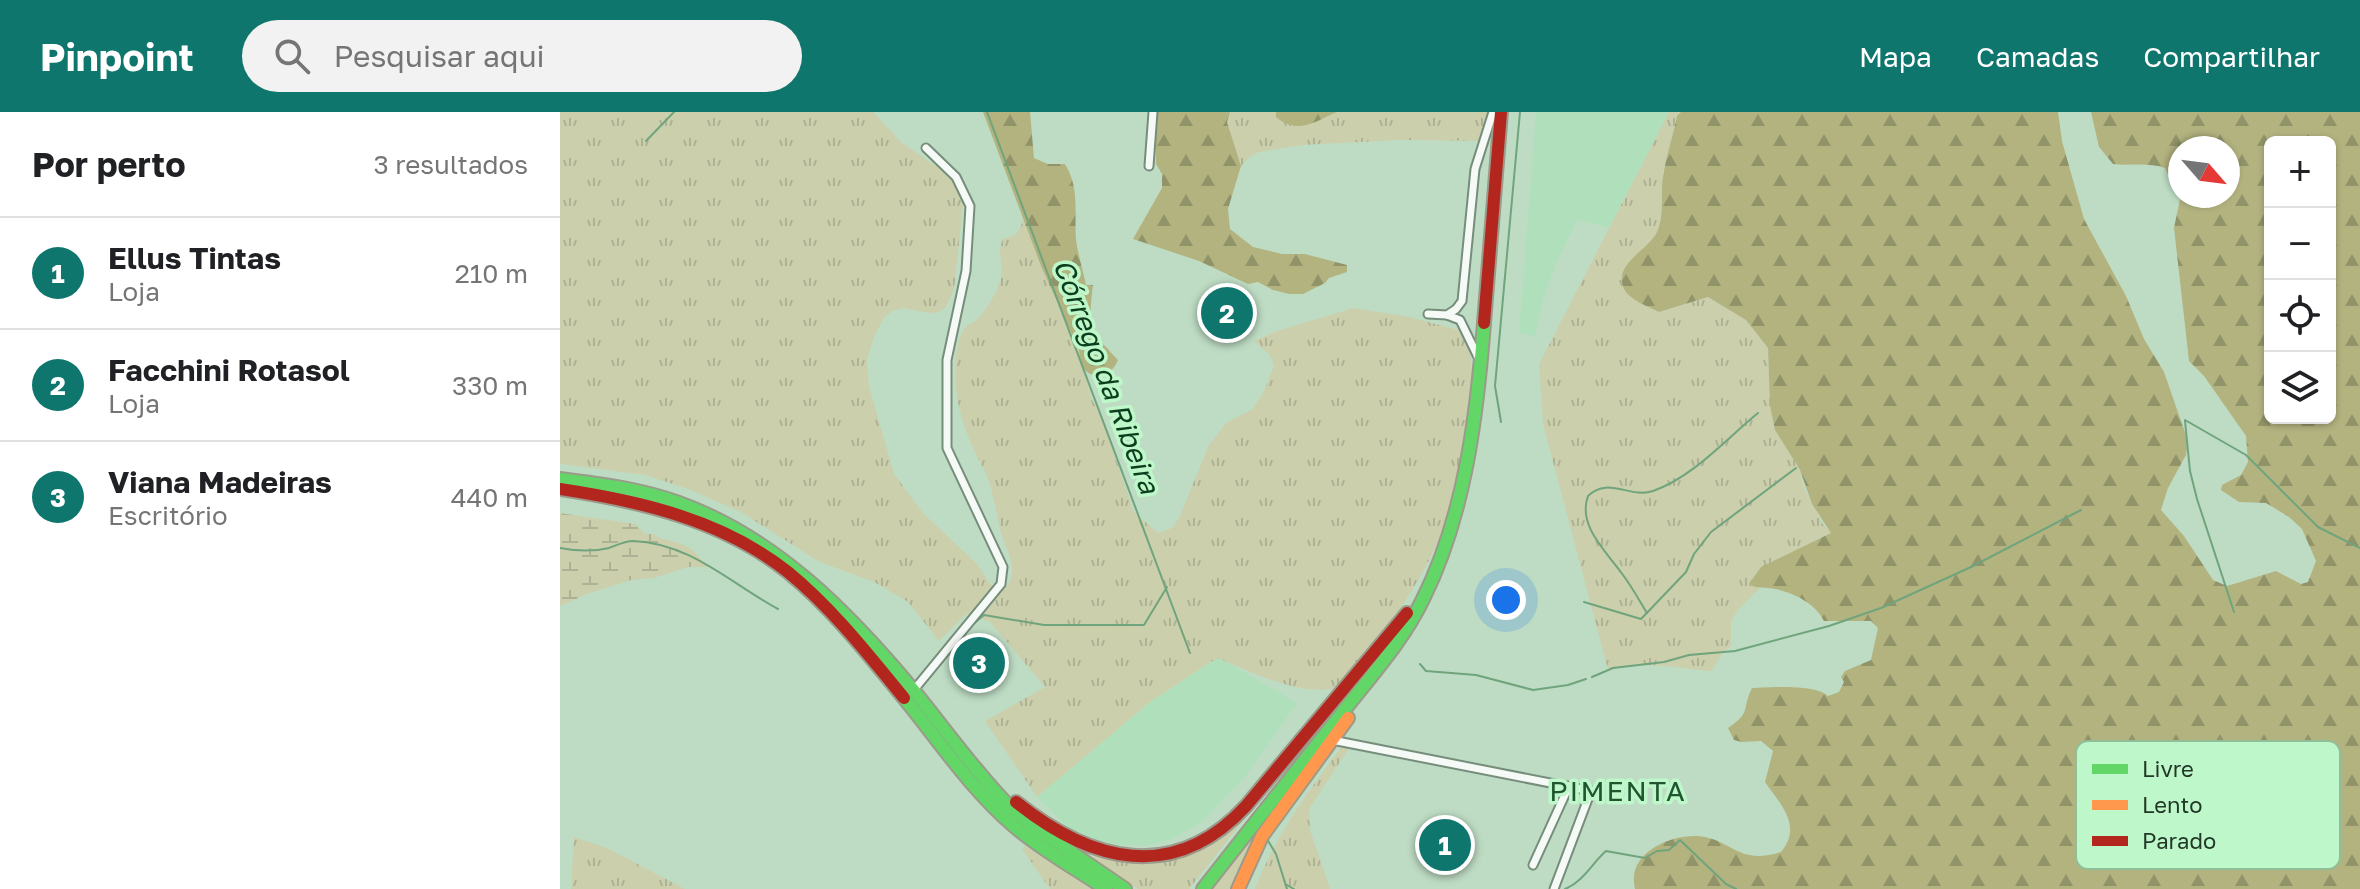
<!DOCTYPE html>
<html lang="pt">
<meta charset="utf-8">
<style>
:root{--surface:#fff;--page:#f2f2f2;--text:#202124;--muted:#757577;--line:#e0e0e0;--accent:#0f766e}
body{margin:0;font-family:"Golos Text",sans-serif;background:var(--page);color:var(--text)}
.controls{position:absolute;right:24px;top:24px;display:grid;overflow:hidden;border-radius:12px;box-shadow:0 2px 6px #0004}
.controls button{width:72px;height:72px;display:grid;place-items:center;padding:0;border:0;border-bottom:2px solid var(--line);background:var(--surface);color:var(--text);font:40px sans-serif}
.compass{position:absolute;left:1608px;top:24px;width:72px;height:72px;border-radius:50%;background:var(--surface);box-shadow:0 2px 6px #0004;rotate:118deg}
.you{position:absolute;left:946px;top:488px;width:28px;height:28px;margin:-20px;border:6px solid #fff;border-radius:50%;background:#1a73e8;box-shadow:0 0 0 12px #1a73e833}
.badge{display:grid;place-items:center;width:52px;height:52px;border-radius:50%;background:var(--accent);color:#fff;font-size:26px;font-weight:700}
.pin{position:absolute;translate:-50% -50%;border:4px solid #fff;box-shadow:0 2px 8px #0006}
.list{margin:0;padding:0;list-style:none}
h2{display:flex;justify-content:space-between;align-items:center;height:104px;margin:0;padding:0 32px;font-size:34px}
h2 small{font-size:26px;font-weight:400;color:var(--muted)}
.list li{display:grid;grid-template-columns:52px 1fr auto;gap:24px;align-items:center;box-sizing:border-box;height:112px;padding:0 32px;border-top:2px solid var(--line)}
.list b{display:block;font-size:30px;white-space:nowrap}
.list p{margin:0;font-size:26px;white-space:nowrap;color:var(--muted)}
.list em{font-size:26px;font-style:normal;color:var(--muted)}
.icon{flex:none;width:44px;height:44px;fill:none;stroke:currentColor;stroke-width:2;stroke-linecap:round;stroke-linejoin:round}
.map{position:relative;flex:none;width:1800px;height:777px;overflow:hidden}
header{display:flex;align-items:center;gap:48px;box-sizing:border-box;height:112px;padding:0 40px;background:var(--accent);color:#fff}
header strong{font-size:38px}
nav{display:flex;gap:44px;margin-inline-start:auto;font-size:28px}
.search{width:560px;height:72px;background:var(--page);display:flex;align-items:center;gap:20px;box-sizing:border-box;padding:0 28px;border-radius:44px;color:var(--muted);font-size:30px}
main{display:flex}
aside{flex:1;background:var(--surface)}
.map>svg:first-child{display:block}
.built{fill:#b0e0bb}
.grass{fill:url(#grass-tufts)}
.forest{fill:url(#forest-firs);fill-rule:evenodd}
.wetland{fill:url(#wetland-marsh)}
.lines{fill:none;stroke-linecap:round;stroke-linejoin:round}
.stream{stroke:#6fa47c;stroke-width:2}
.street-casing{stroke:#768d7b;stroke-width:11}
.fast-casing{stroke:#9b9a8b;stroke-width:16}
.slow-casing{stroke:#9b9a8b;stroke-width:16}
.jam-casing{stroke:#9b9a8b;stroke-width:16}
.street{stroke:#f5faf6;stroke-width:7}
.fast{stroke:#63d668;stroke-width:12}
.slow{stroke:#ff974d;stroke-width:12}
.jam{stroke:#b3261e;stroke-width:12}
.labels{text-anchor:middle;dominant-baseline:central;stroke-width:7;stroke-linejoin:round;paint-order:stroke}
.water-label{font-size:28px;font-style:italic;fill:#0c3e1d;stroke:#bef7c9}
.neighbourhood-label{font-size:28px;letter-spacing:2px;fill:#205530;stroke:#bef7c9}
.key{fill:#bef7c9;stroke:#8fbe98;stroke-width:2}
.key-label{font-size:22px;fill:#223827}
</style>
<header>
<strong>Pinpoint</strong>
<div class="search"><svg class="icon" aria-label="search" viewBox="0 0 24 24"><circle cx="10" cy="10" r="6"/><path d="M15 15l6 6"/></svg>Pesquisar aqui</div>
<nav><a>Mapa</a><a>Camadas</a><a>Compartilhar</a></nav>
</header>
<main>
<aside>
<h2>Por perto<small>3 resultados</small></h2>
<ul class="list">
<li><span class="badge">1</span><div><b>Ellus Tintas</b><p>Loja</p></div><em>210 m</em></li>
<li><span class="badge">2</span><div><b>Facchini Rotasol</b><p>Loja</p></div><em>330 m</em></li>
<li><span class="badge">3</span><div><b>Viana Madeiras</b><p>Escritório</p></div><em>440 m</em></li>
</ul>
</aside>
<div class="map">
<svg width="1800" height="777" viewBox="0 0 1800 777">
<defs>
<pattern id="grass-tufts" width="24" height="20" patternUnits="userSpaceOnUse" patternTransform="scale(2)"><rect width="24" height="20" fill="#cbcfac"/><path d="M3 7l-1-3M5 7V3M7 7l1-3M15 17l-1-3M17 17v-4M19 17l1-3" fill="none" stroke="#aeb294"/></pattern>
<pattern id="forest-firs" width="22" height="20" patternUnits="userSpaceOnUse" patternTransform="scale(2)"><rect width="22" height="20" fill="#b3b380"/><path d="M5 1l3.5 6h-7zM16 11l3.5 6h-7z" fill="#919369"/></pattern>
<pattern id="wetland-marsh" width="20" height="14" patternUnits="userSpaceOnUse" patternTransform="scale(2)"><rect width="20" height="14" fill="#cbcfac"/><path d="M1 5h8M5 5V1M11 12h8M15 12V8" fill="none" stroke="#aeb294"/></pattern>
</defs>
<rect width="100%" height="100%" fill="#bedcc4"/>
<g class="built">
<path d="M976 0H1109L1049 116 1017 108 995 154 983 188 975 225 959 220Z"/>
<path d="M658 545 737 591 685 665 640 711 610 728 585 734 549 732 508 716 477 685 590 590Z"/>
</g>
<g class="grass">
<path d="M0 0H313L342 31 386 61 401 79 403 94 394 177 386 195 379 200 369 201 344 196 332 199 323 207 314 225 307 248 309 274 334 362 363 401 417 452 431 473 440 476 448 473C457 455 449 444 443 427 436 406 435 383 426 362 412 335 399 308 396 277 395 260 394 231 404 217 408 212 409 213 414 210 425 201 436 182 440 169 445 155 436 141 443 127 457 124 460 120 463 106L481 154 519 238 532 288 540 301 574 400 598 421 612 416 619 406 649 333 666 311 693 297 704 279 714 254 710 243 694 229 717 219 793 196 849 205 902 219C917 249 910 269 907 302 903 339 898 380 884 415 861 474 821 525 783 575 739 586 698 562 657 546L590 590 477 685 425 609 485 575 430 510 406 502 379 529 348 490 316 471 258 449 181 400 128 377 85 363 0 352Z"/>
<path d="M670 0H716V5L744 14 777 0H931L929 29 838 28 743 33 699 40 690 45 681 54 667 10Z"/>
<path d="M1109 0H1121L1117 4 1103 60 1102 108 1096 123 1083 139 1076 144 1073 187 1099 200 1148 185 1186 208 1208 236 1210 294 1215 318 1240 358 1244 376 1263 412 1272 421 1253 429 1195 476H1200L1177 499 1171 510V534L1163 540 1152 559C1117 557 1083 547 1048 558L983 312 979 252Z"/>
<path d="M787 627 800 634 789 636 749 697 750 718 770 777H695C717 719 751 677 787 627Z"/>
<path d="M741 635 629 777H578L533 746 535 742 558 748 655 729 671 717Z"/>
<path d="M754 641 675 777H648Z"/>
<path d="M14 725 49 737 125 777H11Z"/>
<path d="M465 734 531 777H490L462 737Z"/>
</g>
<g class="forest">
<path d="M423 0H470L474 46 488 52H505C520 76 514 101 516 128 518 143 523 158 526 173H533C528 216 529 217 558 248 553 262 537 270 525 258 520 253 520 245 519 238L481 154Z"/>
<path d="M596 0H670L667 10 681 54 668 97 670 117 693 135 722 142H745L787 153V160L769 166 765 171 743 182H729L713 178 698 170 688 172 639 149 573 127 602 76V62L596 52Z"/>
<path d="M716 0H777C754 10 738 23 716 5Z"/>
<path d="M1121 0H1498L1502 29 1524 107 1566 184 1584 227 1604 260 1628 329 1626 343 1608 376 1601 398 1624 424 1653 468 1667 474 1716 459 1741 472 1748 470 1756 449 1742 417 1729 405 1706 391 1679 390 1661 378 1662 373 1681 363 1688 350 1686 324 1644 264 1629 249 1614 116 1620 87 1605 56C1589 50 1570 54 1553 52L1539 35 1531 0H1800V777H1075C1066 742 1108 723 1137 724 1171 726 1177 754 1221 740 1243 713 1220 692 1205 670L1213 639 1201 629 1181 630 1174 628 1168 616C1192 600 1181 598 1192 576 1210 575 1256 572 1268 584L1279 580 1284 570 1281 565 1285 559 1311 548 1318 516 1311 509H1264C1255 490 1229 478 1208 476 1200 475 1196 477 1189 472L1201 455 1271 421 1252 392 1240 358 1215 318 1210 294 1208 236 1186 208 1148 185 1099 200C1086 193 1064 187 1062 170 1059 149 1089 137 1097 120 1105 103 1100 83 1103 65 1106 44 1113 24 1117 4ZM1710 30H1770V306H1710ZM1620 36H1668V84H1620Z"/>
</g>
<path class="wetland" d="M0 401 75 412 85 422H93C103 429 114 428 124 433 135 438 140 446 148 455H128L94 466 71 468 27 482 0 494Z"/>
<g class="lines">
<g class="stream">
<path d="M427 0 630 541"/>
<path d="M86 29 114 0"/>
<path d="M1625 308 1686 343 1758 415 1800 436"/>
<path d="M1625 309 1630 359 1637 387 1674 500"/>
<path d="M941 310 935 274 960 0"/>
<path d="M0 436C16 439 32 440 49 436 57 433 65 429 73 429 130 431 170 471 218 497"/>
<path d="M1024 490 1081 507 1126 460 1134 442 1151 420 1236 356"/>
<path d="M1087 501C1079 488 1072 475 1063 463 1047 440 1017 414 1028 384 1048 364 1071 387 1093 379 1133 365 1165 328 1198 301"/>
<path d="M412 513 424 503 484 513H584L607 475"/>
<path d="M860 552 866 559 916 563 973 578 1008 573 1026 567"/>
<path d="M1032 565 1053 556 1104 550 1129 543 1175 539 1269 514 1321 496 1411 455 1521 398"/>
<path d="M707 727 716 742 727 777"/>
<path d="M727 773 734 777"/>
<path d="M1005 777C1023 770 1033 750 1046 739L1085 746 1097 739 1109 738 1120 728 1166 772 1176 777"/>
</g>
<g class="street-casing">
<g id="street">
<path d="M589 54 593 0"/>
<path d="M868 202 887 203 900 208 919 247"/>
<path d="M887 203 896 197 902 189 915 57 933 0"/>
<path d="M353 579 441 472 443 455 387 336V248L406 159 410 94 396 65 366 36"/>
<path d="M772 628 1031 679 994 777"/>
<path d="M973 753 1009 674"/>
</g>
</g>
<g class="fast-casing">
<g id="fast">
<path d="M0 367C40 372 81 377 119 391 216 426 289 501 354 579 385 617 413 657 447 692L474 715 565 777"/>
<path d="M344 586C379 629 411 677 454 714 482 738 515 756 546 777"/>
<path d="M643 777C689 718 736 659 782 601 810 565 843 529 863 487 905 403 917 303 924 211"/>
</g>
</g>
<g class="slow-casing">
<path id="slow" d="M678 777 702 724 788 606"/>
</g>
<g class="jam-casing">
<g id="jam">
<path d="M924 211 941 0"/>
<path d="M0 377C80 389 163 408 228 460 272 496 308 542 344 586"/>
<path d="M456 690C531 750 614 772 686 694L847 501"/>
</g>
</g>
<use href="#street" class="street"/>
<use href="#fast" class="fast"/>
<use href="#slow" class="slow"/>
<use href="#jam" class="jam"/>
</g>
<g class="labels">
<g class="water-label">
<text transform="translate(547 264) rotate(69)">Córrego da Ribeira</text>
</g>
<g class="neighbourhood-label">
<text x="1058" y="678">PIMENTA</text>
</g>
</g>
<rect x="1516" y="629" width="264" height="128" rx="12" class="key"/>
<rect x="1532" y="652" width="36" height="10" fill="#63d668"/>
<rect x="1532" y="688" width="36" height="10" fill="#ff974d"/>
<rect x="1532" y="724" width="36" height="10" fill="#b3261e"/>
<g class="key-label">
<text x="1582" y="665">Livre</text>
<text x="1582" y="701">Lento</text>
<text x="1582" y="737">Parado</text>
</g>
</svg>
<div class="controls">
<button>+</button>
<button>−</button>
<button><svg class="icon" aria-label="locate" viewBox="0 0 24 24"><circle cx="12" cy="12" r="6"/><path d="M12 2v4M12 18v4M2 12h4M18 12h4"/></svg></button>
<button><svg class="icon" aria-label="layers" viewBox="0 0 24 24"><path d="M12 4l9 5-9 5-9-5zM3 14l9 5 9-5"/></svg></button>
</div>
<svg class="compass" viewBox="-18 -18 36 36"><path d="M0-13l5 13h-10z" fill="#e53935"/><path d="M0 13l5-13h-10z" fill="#757577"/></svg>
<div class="you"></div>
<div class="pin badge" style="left:885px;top:733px">1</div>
<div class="pin badge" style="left:667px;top:201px">2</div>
<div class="pin badge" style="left:419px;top:551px">3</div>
</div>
</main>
